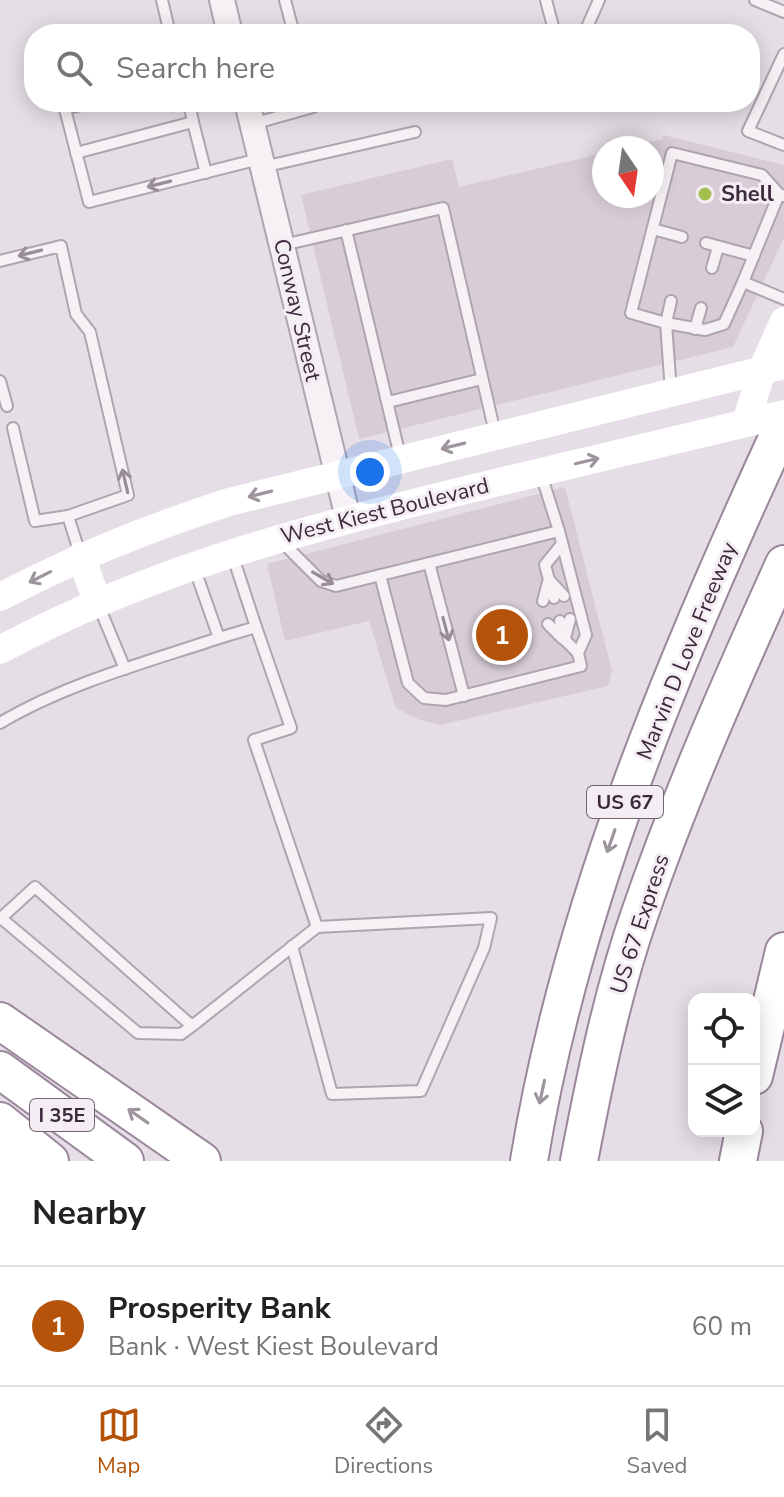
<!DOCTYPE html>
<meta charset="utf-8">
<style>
:root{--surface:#fff;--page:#f6f6f6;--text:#222;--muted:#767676;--line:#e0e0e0;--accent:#b45309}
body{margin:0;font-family:"Nunito Sans",sans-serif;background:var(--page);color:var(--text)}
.controls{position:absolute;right:24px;bottom:24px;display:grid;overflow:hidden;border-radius:16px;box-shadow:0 4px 20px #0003}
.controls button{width:72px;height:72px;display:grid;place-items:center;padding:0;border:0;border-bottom:2px solid var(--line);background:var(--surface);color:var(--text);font:40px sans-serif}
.compass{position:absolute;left:592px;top:136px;width:72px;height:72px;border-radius:50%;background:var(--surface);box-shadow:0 4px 20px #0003;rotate:167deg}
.you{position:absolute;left:370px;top:472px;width:28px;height:28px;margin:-20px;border:6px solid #fff;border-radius:50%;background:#1a73e8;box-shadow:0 0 0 12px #1a73e833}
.badge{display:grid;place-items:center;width:52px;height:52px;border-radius:50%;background:var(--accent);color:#fff;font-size:26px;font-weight:700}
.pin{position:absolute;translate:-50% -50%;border:4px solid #fff;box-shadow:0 2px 8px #0006}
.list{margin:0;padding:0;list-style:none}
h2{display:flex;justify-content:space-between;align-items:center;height:104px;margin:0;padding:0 32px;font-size:34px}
h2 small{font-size:26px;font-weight:400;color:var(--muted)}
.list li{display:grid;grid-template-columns:52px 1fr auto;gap:24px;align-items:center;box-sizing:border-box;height:120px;padding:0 32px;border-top:2px solid var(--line)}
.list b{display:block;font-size:30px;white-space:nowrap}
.list p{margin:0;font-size:26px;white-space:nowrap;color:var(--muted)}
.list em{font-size:26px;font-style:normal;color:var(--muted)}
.icon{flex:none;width:44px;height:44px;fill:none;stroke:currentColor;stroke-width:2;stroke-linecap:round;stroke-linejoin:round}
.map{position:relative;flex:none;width:784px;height:1161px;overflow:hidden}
.search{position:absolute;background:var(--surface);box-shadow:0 4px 20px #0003;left:24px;right:24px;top:24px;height:88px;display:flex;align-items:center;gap:20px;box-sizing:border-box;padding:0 28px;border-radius:32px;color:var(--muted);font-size:30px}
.sheet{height:224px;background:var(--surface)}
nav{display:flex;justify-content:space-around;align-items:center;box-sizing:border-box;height:112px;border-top:2px solid var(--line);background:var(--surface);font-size:22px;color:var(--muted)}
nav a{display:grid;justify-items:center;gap:4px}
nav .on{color:var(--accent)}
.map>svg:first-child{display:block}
.built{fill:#d8cdd7}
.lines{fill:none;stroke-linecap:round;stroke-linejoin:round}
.service-casing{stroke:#b0a4af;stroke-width:14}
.tertiary-casing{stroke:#b0a4af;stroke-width:28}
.motorway-casing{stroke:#9b879b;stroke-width:40}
.service{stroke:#f5f1f5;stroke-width:10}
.tertiary{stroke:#f5f1f5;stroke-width:24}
.secondary{stroke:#fff;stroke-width:28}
.motorway{stroke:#fff;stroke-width:36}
.oneway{stroke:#988d98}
.oneway2{stroke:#9e949d}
.poi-dot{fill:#a3c04f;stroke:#f4eef4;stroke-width:3}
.labels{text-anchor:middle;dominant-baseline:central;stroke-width:6;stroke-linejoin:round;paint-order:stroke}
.shield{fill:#f4eef4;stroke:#736472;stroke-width:2}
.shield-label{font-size:20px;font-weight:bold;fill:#3c293b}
.poi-label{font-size:22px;font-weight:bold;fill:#3c293b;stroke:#f4eef4;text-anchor:start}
.street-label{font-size:22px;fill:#3c293b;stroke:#f4eef4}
</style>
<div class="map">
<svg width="784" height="1161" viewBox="0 0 784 1161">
<rect width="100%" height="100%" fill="#e6dee6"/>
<g class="built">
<path d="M663 135 784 165V238L733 347 359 439 301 195 452 159 459 187 604 153V196H652V148H626L662 139Z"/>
<path d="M565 487 612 671 608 686 440 725 417 719 396 708 369 621 285 641 267 564Z"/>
</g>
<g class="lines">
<g class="service-casing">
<g id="service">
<path d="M162 0 170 34"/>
<path d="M285 0 294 34"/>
<path d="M546 0 555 34"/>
<path d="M755 0 784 12"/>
<path d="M584 34 599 0"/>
<path d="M784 54 748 131 784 145"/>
<path d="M92 102 65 109 89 202 259 159"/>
<path d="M193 122 206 173"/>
<path d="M252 124 313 107 312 102"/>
<path d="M76 153 193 122 189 102"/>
<path d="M263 167 415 132"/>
<path d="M784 196 779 194 743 282 784 299"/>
<path d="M653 229 682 237"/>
<path d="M346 230 400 456"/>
<path d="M706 243 754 256"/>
<path d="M283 245 443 208 495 433"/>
<path d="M0 261 61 246 76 314 90 332 128 495 68 516 35 521 13 428"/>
<path d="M712 268 718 247"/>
<path d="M671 301 666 323 705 330 724 324 743 282"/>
<path d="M695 329 701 308"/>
<path d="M0 381 7 406"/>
<path d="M671 392 666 323 631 313 672 153 762 175 779 194"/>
<path d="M388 402 482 379"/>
<path d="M68 516 80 554"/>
<path d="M282 542 321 581 336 586 559 531 541 474"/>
<path d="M233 557 256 627"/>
<path d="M429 563 464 696"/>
<path d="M380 575 408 683 424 698 446 700 581 666 578 653 586 635 559 531"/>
<path d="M550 581 564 596"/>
<path d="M554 598 545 565 562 544"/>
<path d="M543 601 548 582"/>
<path d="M98 604 125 669"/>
<path d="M560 621 565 640 578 653"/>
<path d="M548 624 563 639"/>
<path d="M565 638 570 619"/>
<path d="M0 723C65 684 147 662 219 638"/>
<path d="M292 946 332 1094 421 1091 484 948 491 918 317 927"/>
<path d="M192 1026 35 887 1 918 138 1033 181 1034 192 1026 317 927 254 740 291 728 256 627 219 638 194 567"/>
</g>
</g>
<g class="tertiary-casing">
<g id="tertiary">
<path d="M222 0 230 34"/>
<path d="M247 102 348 518"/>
</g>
</g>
<g class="motorway-casing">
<g id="motorway">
<path d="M0 1021 202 1161"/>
<path d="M0 1070 125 1161"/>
<path d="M754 1076 784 951"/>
<path d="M0 1121 50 1161"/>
<path d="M0 1155 7 1161"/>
<path d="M529 1161C571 904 675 659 784 423"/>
<path d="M579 1161C595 1078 612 993 640 913 681 794 732 679 784 564"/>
<path d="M738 1161 744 1131"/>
</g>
</g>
<use href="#service" class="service"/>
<use href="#tertiary" class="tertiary"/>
<g class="secondary">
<path d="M746 423 762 370 784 321"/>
<path d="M81 556 97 601"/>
<path d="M0 597C77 557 146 529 229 502L784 365"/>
<path d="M0 650C148 570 308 528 470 489 575 464 679 439 784 414"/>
</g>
<use href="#motorway" class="motorway"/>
</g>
<defs><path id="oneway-shaft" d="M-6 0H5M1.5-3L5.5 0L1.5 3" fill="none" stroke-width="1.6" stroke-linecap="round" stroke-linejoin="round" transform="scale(2)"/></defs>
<g class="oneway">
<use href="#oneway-shaft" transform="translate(159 184) rotate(166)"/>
<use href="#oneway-shaft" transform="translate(30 253) rotate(166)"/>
<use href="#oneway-shaft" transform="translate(125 481) rotate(-103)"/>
<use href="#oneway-shaft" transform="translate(323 578) rotate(30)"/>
<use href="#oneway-shaft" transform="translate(446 629) rotate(75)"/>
</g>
<g class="oneway2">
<use href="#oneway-shaft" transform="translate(453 446) rotate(166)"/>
<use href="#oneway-shaft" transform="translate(587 461) rotate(-13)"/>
<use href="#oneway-shaft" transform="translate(260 494) rotate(166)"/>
<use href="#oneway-shaft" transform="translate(40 577) rotate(153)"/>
<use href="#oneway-shaft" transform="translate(611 841) rotate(109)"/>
<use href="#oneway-shaft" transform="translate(542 1092) rotate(102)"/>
<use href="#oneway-shaft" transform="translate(138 1116) rotate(-145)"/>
</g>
<circle class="poi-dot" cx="705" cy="194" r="8"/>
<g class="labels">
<g class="shield">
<rect x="587" y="786" width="76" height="32" rx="6"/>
<rect x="30" y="1099" width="64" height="32" rx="6"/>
</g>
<g class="shield-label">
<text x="625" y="802">US 67</text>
<text x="62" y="1115">I 35E</text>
</g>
<g class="poi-label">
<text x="721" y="194">Shell</text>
</g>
<g class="street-label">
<text transform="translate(297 310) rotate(77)">Conway Street</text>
<text transform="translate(385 511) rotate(-14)">West Kiest Boulevard</text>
<text transform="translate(687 651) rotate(-68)">Marvin D Love Freeway</text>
<text transform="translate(640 924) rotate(-72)">US 67 Express</text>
</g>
</g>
</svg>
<div class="controls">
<button><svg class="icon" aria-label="locate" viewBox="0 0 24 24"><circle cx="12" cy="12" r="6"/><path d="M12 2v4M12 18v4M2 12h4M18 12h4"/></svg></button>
<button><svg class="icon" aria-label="layers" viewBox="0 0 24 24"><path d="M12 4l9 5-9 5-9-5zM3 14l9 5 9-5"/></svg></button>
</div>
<svg class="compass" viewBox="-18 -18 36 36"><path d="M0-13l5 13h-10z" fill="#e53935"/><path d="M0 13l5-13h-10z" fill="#767676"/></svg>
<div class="you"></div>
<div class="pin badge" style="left:502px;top:635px">1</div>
<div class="search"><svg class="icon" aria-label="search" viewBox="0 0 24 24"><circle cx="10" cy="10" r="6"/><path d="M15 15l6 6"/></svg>Search here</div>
</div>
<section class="sheet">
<h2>Nearby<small></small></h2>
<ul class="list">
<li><span class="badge">1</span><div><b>Prosperity Bank</b><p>Bank · West Kiest Boulevard</p></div><em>60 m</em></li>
</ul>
</section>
<nav>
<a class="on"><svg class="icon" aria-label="map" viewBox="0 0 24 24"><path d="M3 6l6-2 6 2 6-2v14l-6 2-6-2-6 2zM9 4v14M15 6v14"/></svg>Map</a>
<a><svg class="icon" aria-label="directions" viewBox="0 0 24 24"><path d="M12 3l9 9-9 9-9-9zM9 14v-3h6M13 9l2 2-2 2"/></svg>Directions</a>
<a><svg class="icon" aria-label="saved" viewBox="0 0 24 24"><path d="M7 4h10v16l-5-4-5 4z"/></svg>Saved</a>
</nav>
